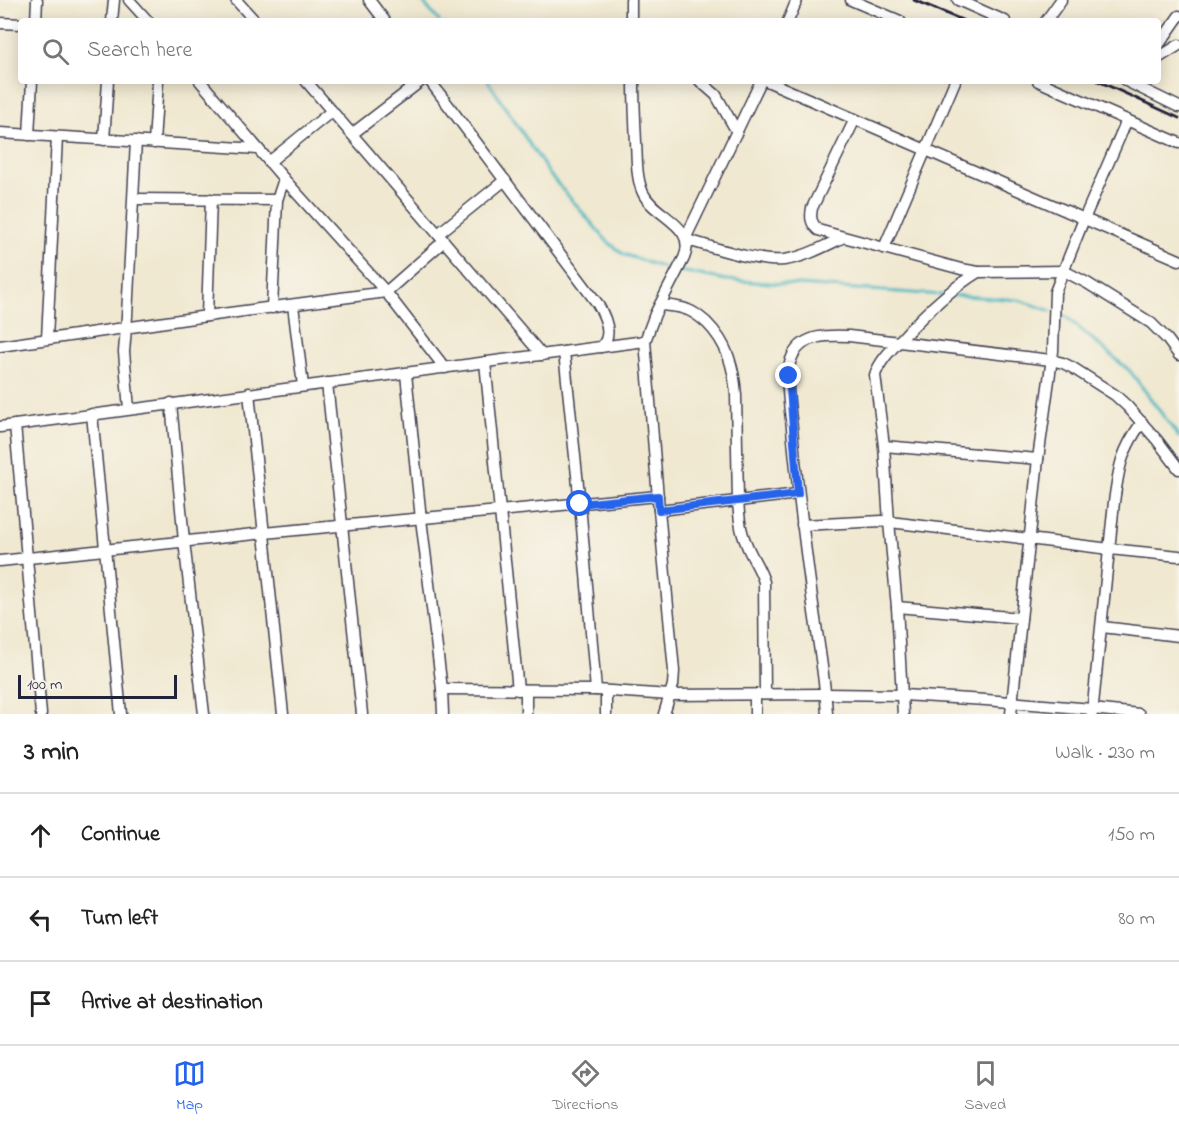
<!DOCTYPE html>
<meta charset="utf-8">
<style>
:root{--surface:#fff;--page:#f2f2f2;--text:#222;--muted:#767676;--line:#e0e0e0;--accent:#2563eb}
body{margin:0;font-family:"Indie Flower",sans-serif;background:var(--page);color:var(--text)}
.scale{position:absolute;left:18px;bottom:15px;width:159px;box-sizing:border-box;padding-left:6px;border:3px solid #22223b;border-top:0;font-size:16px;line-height:21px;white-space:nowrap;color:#22223b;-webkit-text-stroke:4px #f7f3e8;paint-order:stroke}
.stop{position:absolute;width:18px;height:18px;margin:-14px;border:4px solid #2563eb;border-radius:50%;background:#fff}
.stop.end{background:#2563eb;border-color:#fff;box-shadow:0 2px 6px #0008}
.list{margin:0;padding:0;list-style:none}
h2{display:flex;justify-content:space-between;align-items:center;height:78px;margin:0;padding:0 24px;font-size:26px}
h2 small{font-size:20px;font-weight:400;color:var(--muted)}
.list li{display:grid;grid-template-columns:39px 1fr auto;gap:18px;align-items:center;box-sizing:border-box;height:84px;padding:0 24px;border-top:2px solid var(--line)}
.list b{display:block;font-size:22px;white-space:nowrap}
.list em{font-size:20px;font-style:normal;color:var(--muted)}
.icon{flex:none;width:33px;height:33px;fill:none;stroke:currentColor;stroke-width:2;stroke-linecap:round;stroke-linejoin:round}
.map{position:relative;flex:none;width:1179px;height:714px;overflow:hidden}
.search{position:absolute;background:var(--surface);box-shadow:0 3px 15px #0003;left:18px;right:18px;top:18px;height:66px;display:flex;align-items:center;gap:15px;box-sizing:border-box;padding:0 21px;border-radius:6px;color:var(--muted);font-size:22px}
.sheet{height:330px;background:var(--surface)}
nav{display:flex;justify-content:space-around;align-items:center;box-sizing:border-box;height:84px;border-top:2px solid var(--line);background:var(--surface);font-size:16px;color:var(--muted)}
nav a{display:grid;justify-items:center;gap:3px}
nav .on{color:var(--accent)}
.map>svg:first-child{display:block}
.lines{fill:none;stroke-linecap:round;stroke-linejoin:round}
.stream{stroke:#48b7c1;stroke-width:3}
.street-casing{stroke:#414051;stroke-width:13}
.street{stroke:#fff;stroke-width:10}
.rail{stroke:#22223b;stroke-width:3}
.route{stroke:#2563eb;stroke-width:8}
</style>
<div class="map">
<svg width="1179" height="714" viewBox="0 0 1179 714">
<rect width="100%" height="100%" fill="#f7f3e8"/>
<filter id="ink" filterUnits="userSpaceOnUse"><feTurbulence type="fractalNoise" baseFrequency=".0167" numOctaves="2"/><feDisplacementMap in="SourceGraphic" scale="12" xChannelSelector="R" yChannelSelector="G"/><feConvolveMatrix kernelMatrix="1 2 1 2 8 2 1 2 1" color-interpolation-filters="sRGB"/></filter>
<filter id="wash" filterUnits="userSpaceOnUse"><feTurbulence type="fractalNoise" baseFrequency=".008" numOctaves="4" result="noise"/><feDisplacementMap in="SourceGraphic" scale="24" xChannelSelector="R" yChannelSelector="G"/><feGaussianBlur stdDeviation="1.35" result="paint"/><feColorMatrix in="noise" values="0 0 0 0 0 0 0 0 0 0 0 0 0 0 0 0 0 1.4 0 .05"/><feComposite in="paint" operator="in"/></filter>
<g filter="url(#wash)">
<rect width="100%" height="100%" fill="#f0e8d0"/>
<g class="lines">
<g class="stream">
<path d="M421 0 439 21"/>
<path d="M488 81 550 175 607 241 623 254 664 268 674 270"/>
<path d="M680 271 726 280 942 295"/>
<path d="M952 295 1019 300 1051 311"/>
<path d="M1058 313 1065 316 1130 371 1179 437"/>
</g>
</g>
</g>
<g filter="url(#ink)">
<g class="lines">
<g class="street-casing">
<g id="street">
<path d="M129 0 148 21"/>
<path d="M236 0 255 21"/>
<path d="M369 0 385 21"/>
<path d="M631 0V21"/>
<path d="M851 0 900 21"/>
<path d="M958 0 1005 21"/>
<path d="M36 21 37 0"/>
<path d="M112 21 114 0"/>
<path d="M788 21 797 0"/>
<path d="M1046 21 1061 0"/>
<path d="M0 23 21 24"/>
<path d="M1158 46 1179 16"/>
<path d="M1158 58 1179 45"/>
<path d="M200 81 284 179 386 292 445 368"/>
<path d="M306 81 542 355"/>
<path d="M430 81 597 303C605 316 614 335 601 347"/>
<path d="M634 81C634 101 635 122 636 142 637 158 636 178 643 193 654 217 698 225 684 258L655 314 645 341 659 510 674 671 673 685 664 714"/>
<path d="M700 81 716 95 737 132"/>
<path d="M767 81 1179 260"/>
<path d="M1038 81 1179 143"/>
<path d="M1126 81 1179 107"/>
<path d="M855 119 812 208C810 218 811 223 818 230L961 269 978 272 1064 271 1087 283 1151 323 1167 339 1179 355"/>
<path d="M0 133 258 149"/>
<path d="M352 134 421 81"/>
<path d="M29 135 32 81"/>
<path d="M104 140 108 81"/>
<path d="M154 143 158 81"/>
<path d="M269 162 332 111"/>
<path d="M134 199 277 200"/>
<path d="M438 234 505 180"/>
<path d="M686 237 761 81"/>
<path d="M687 240C713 247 759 263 784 260 805 257 823 247 842 238"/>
<path d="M884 248 955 81"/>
<path d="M293 305 303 386"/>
<path d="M660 305C669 306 679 306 688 310 696 313 701 318 707 323 727 343 734 367 736 395L738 501C739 515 740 530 746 543 751 557 760 568 764 582L765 694"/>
<path d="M272 308 277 200 284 179"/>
<path d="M207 316 211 199"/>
<path d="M47 339 57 137"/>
<path d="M0 346 207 316 386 292 444 241"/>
<path d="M564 352 580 504 596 690"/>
<path d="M485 362 518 690"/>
<path d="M406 374 421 519 442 689 443 714"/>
<path d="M327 383 362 714"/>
<path d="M249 393 283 714"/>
<path d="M171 403 184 541 204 714"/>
<path d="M129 409 124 352 127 316 136 141"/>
<path d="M92 414 121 714"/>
<path d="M15 425 41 714"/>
<path d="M0 427C215 398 430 369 645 341"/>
<path d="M884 446 1038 459"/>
<path d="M659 510 798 494"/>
<path d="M802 525 882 521 1110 549 1179 556"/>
<path d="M0 561 264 533 658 496"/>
<path d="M897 607 1021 618"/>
<path d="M1102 627 1179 636"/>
<path d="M442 689 596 690 670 695 825 694 903 695 986 700 1092 709 1139 714"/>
<path d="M526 714V690"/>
<path d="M606 714V691"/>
<path d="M755 714V695"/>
<path d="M827 714C825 678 818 641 813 605 805 546 797 487 792 428 790 408 783 373 793 355 804 334 829 335 849 336L1051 360 1063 363 1073 368 1115 395 1127 406 1157 440 1179 469"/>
<path d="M903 714 897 607 889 522 884 446 875 375C880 360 893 348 903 337 926 312 949 290 978 272"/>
<path d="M1011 714 1038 459 1053 351 1055 292 1084 219 1127 120"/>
<path d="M1092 714 1114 502C1119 466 1121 452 1142 422"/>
</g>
</g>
<use href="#street" class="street"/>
<g class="rail">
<path d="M914 0 964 21"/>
<path d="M1098 81 1179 118"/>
</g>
</g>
</g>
<g class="lines" filter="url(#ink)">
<path class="route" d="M580 504 658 496 659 510 798 494 789 376"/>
</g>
</svg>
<div class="scale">100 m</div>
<div class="stop" style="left:580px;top:504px"></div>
<div class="stop end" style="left:789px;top:376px"></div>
<div class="search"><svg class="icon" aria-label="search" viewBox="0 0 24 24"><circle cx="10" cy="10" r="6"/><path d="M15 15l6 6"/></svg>Search here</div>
</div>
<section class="sheet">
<h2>3 min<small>Walk · 230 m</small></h2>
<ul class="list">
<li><svg class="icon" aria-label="ahead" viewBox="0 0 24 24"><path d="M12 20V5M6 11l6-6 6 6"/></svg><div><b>Continue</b></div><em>150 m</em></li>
<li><svg class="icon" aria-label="left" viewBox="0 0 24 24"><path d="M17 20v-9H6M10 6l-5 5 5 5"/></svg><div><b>Turn left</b></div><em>80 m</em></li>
<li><svg class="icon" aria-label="arrive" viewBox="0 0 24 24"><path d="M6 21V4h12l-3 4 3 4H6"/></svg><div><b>Arrive at destination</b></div></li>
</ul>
</section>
<nav>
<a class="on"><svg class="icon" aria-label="map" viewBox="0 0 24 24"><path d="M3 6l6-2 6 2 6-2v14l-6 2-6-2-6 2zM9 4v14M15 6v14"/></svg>Map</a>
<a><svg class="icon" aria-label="directions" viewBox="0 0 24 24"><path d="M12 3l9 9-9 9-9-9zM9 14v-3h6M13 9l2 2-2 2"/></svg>Directions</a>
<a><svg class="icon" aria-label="saved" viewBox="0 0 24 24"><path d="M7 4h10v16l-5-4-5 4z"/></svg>Saved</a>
</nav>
